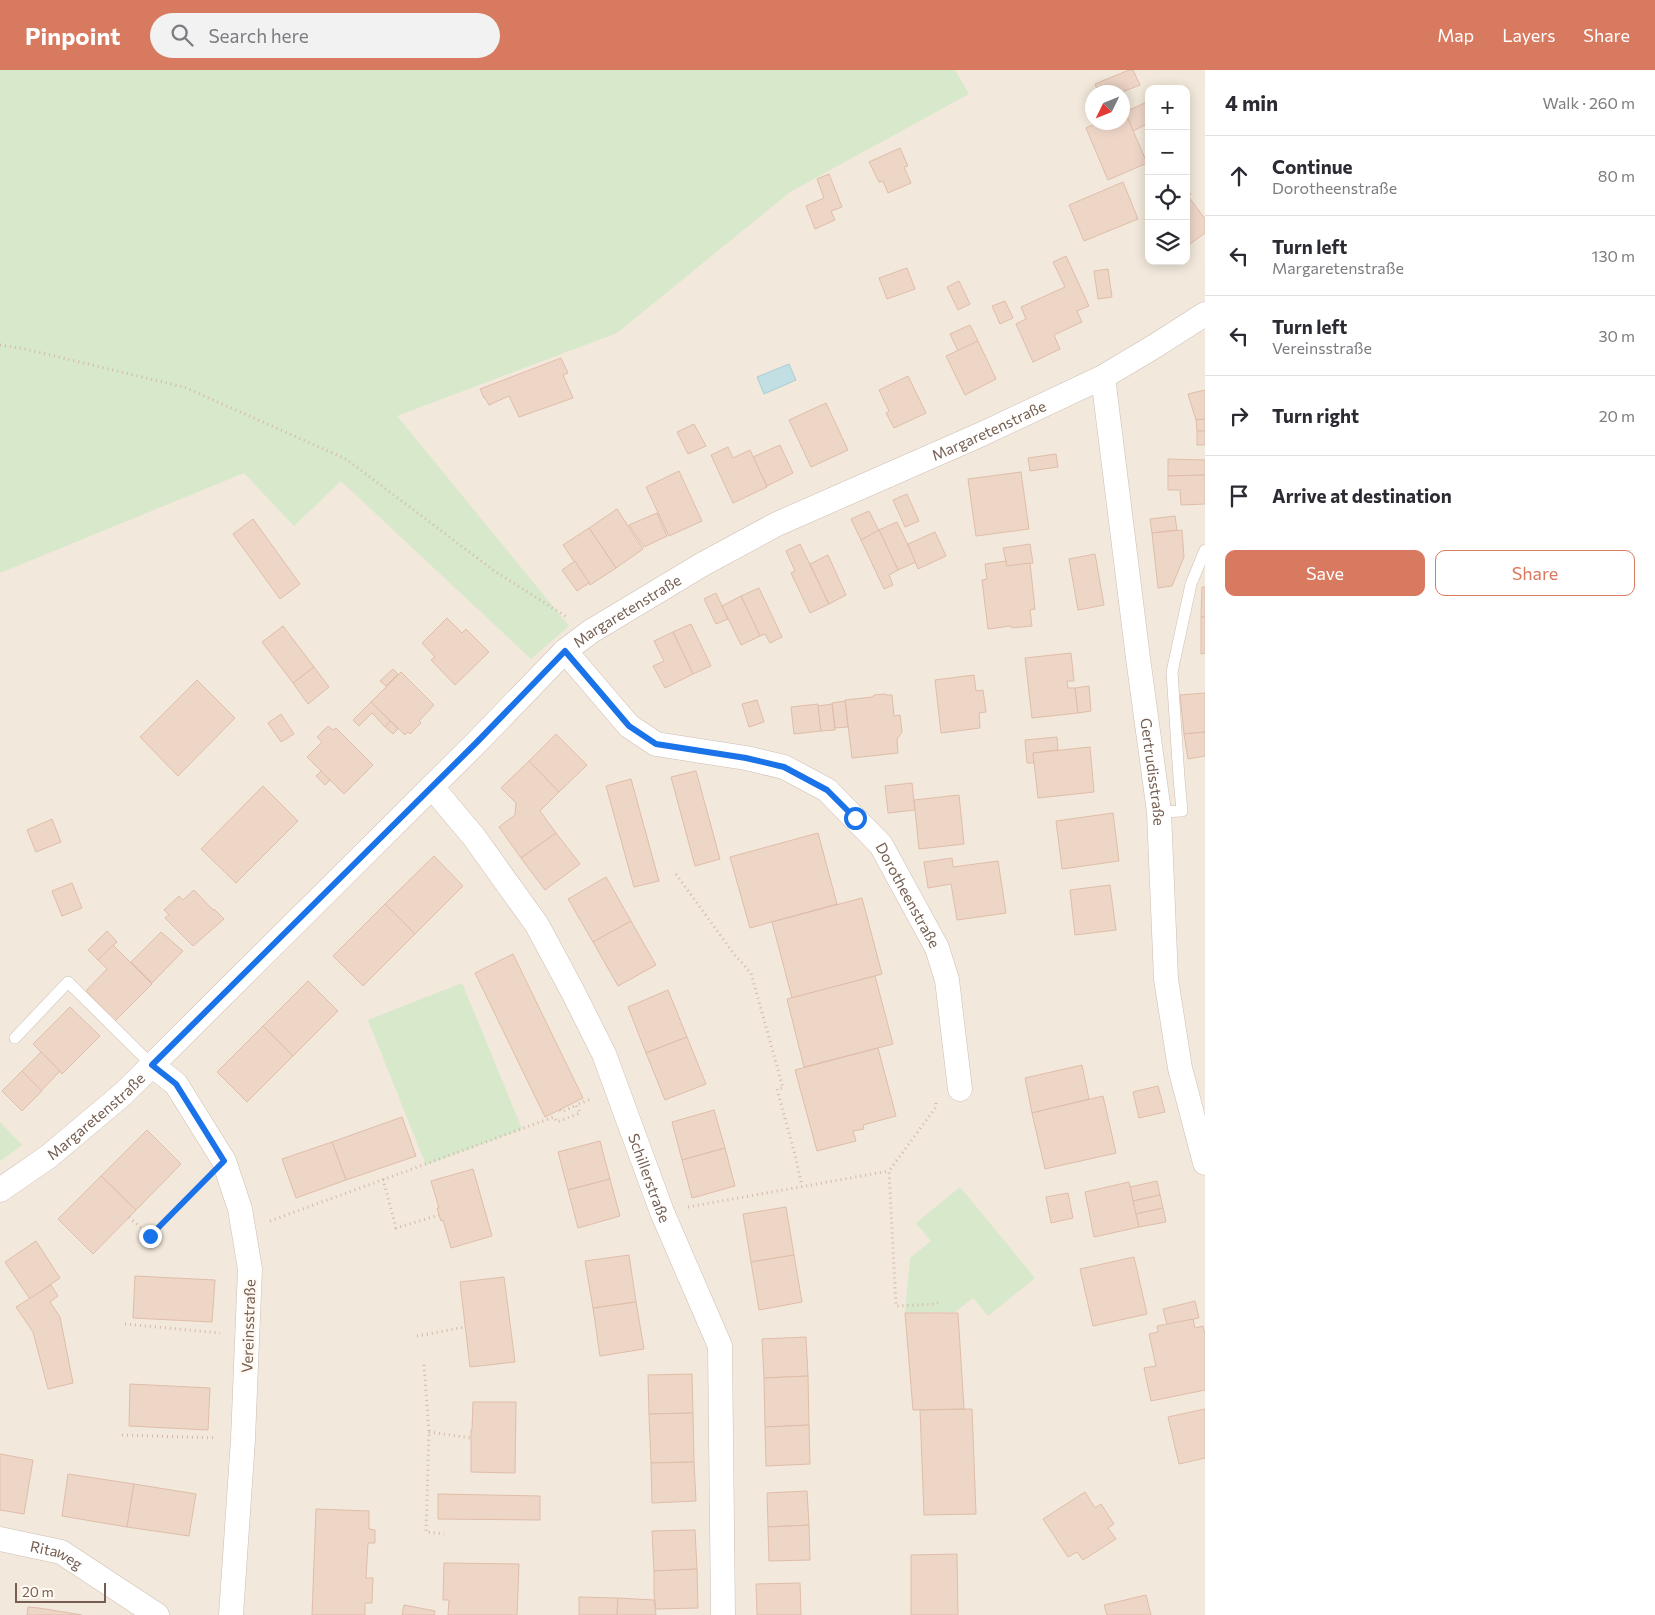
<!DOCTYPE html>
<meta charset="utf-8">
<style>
:root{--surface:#fff;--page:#f2f2f3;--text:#2b2b33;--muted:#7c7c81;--line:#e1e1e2;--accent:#d87a5f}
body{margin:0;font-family:Commissioner,sans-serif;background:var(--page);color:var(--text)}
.controls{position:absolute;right:15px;top:15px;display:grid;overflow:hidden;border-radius:10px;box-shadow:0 2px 12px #0003}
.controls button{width:45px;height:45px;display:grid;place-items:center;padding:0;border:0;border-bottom:1px solid var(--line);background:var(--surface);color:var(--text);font:25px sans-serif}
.compass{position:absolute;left:1085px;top:15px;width:45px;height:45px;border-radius:50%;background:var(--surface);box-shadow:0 2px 12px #0003;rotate:227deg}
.scale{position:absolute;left:15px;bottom:12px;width:91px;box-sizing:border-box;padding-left:5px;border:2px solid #755e51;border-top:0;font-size:14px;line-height:18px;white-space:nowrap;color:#755e51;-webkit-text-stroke:4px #fef9f3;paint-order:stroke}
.stop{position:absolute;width:15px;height:15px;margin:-11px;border:4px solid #1a73e8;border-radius:50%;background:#fff}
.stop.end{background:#1a73e8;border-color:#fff;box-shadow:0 1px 5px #0008}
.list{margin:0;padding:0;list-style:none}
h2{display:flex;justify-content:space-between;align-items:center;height:65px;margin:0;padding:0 20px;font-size:21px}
h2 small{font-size:16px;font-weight:400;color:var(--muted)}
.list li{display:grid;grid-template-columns:32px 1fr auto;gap:15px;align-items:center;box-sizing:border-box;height:80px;padding:0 20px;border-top:1px solid var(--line)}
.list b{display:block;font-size:19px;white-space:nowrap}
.list p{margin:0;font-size:16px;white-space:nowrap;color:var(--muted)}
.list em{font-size:16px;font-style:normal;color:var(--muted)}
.actions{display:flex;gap:10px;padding:15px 20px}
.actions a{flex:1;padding:11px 0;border:1px solid var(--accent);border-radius:10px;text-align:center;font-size:18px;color:var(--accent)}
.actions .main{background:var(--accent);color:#fff}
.icon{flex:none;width:28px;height:28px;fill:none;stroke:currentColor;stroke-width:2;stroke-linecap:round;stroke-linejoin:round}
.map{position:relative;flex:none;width:1205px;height:1545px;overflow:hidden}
header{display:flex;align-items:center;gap:30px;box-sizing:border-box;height:70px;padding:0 25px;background:var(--accent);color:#fff}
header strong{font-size:24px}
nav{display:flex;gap:28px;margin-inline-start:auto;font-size:18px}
.search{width:350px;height:45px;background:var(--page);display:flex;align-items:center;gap:12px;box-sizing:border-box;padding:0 18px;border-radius:28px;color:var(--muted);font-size:19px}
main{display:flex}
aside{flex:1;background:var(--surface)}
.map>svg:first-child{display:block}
.residential{fill:#f2e8db;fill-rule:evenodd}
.green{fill:#d7e8cb}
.water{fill:#c2dfe3;stroke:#a9ced4}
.building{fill:#eed6c7;stroke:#dfbda9}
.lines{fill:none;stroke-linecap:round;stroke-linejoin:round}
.lane-casing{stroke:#cdbeb3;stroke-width:12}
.street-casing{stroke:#cdbeb3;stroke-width:25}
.path{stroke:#d3b9a9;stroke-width:3;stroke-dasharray:1 4;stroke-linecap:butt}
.lane{stroke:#fff;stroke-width:11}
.street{stroke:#fff;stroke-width:24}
.route{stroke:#1a73e8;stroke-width:6}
.labels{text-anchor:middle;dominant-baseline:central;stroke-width:5;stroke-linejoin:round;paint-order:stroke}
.street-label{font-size:15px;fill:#755e51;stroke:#fef9f3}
</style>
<header>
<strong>Pinpoint</strong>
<div class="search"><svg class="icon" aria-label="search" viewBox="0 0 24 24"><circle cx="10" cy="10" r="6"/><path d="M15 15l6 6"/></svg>Search here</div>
<nav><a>Map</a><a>Layers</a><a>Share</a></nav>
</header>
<main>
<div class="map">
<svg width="1205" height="1545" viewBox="0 0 1205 1545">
<rect width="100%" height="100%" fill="#fbf5ec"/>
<path class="residential" d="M0 0H1205V1545H0ZM1149 19H1186V191H1149ZM1092 22H1122V52H1092Z"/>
<g class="green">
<path d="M0 0H955L969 24 790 122 617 263 397 346 569 556 531 589 341 411 294 456 244 403 0 503Z"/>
<path d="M462 913 522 1059 426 1095 368 950Z"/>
<path d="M0 1052 22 1075 0 1091Z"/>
<path d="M960 1117 1035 1208 988 1246 973 1228 955 1242 905 1243 910 1188 931 1171 916 1153Z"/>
</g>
<path class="water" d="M789 294 796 310 764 324 757 307Z"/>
<g class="building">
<path d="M1129 0H1133L1140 15 1122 22H1098L1095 14Z"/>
<path d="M1147 32 1149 37V53L1133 61 1125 42Z"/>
<path d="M1125 42 1147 93 1108 110 1086 58 1099 52H1122V43Z"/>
<path d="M900 78 908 96 904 97 911 113 888 123 883 111 879 112 869 92Z"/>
<path d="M829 104 842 137 831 141 835 150 815 159 806 136 824 128 817 109Z"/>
<path d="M1123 112 1138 149 1084 171 1069 135Z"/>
<path d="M1190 123 1191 124 1188 126 1205 149V163L1186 177V126Z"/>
<path d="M1066 186 1089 236 1077 241 1082 252 1054 265 1060 279 1033 292 1016 254 1026 249 1021 237 1065 217 1053 192Z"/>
<path d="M907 198 915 219 887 229 879 208Z"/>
<path d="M1108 199 1112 227 1098 229 1094 201Z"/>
<path d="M959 211 970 234 958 240 947 217Z"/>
<path d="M1005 231 1013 248 1000 254 992 236Z"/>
<path d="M970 255 978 271 958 281 950 264Z"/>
<path d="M978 271 996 309 965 325 946 286Z"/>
<path d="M561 288 568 303 563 305 573 328 519 347 509 326 489 335 485 328H484L480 319Z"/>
<path d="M908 306 926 343 894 358 886 343 889 341 879 320Z"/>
<path d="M1205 320V349L1196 350 1188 324Z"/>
<path d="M826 333 848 380 811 397 789 350Z"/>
<path d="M1205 349V361H1197L1196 350Z"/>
<path d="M694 354 706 376 688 384 677 362Z"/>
<rect x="1197" y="361" width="8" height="14"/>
<path d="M780 375 793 403 767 416 753 387Z"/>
<path d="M728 377 733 388 750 380 767 417 733 433 711 385Z"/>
<path d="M1056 384 1058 397 1030 401 1028 388Z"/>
<path d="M1168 389 1205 390V405L1168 406Z"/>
<path d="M679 401 702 451 669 466 646 417Z"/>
<path d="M1021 402 1029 459 976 466 968 409Z"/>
<path d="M1205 405V434L1181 435 1180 420H1168V406Z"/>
<path d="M907 424 919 451 905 457 893 430Z"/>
<path d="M617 439 643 479 616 498 589 458Z"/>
<path d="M869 441 879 461 861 470 851 449Z"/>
<path d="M657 443 667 466 644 477 629 455Z"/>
<path d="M1175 446 1177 460 1152 463 1150 449Z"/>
<path d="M253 449 300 514 280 529 233 464Z"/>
<path d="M897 452 916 492 898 500 879 460Z"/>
<path d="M589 458 616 498 590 515 563 475Z"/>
<path d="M879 460 898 500 889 505 893 515 884 519 861 470Z"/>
<path d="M1182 460 1184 487 1172 516 1158 518 1152 463Z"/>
<path d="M935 462 946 486 918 499 908 474Z"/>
<path d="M800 474 829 534 810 543 791 503 795 501 786 481Z"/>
<path d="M1030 474 1033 493 1007 496 1003 478Z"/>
<path d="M1095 484 1104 535 1078 540 1069 489Z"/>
<path d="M828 485 846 525 829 534 810 494Z"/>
<path d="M575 491 589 513 577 521 562 500Z"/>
<path d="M1006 491 1007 496 1030 493 1035 539 1030 540 1032 556 1012 558 1011 556 988 559 982 510 987 509 985 494Z"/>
<path d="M1202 517H1205V547H1201Z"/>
<path d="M759 518 782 567 770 573 765 564 760 566 741 526Z"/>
<path d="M716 523 728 549 716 554 704 529Z"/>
<path d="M741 526 760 566 741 575 722 536Z"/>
<path d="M1201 547H1205V583L1201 584Z"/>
<path d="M447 548 462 563 466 559 489 582 455 615 431 590 435 587 422 573Z"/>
<path d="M691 554 711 596 693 604 673 562Z"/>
<path d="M283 556 314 597 293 613 262 572Z"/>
<path d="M673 562 693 604 665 618 653 596 664 591 654 571Z"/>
<path d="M1071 583 1074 611H1067L1068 618H1075L1078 643 1032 648 1025 588Z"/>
<path d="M314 597 329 617 308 634 293 613Z"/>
<path d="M393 599 398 604 386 616 380 611Z"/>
<path d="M401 602 434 635 419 651 421 653 410 664 408 662 405 665 371 632Z"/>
<path d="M974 605 976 621 983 620 986 642 979 643 980 658 941 663 935 610Z"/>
<path d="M197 610 235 648 178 706 140 667Z"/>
<path d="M1089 616 1091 641 1078 643 1075 618Z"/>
<path d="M1205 623V662L1184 664 1180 625Z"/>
<path d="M885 624 887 625H892L894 646 900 645 902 662 897 669 898 683 852 688 845 630 872 627 874 625Z"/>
<path d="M757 630 764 652 749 657 742 634Z"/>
<path d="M845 631 848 657 835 658 832 633Z"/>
<path d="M371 632 390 651 385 657 372 643 359 656 353 650Z"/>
<path d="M818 634 821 661 794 664 791 637Z"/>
<path d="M832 634 835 660 821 661 818 636Z"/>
<path d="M281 644 294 664 281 672 268 653Z"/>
<path d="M390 651 398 659 393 664 385 657Z"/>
<path d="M328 656 333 660 336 658 373 695 344 724 307 687 322 672 317 667Z"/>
<path d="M1205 662V686L1188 689 1184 664Z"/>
<path d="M556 664 587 695 559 722 529 691Z"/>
<path d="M1057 667 1058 680 1033 683 1034 693H1027L1025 670Z"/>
<path d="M1090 677 1094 722 1038 728 1033 683Z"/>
<path d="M529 691 559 722 540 741 556 763 521 788 499 757 515 745 516 733 501 718Z"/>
<path d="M321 701 330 710 325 715 316 706Z"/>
<path d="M696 701 720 789 695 796 671 707Z"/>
<path d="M631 709 659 811 634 817 606 716Z"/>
<path d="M912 713 915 740 888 743 885 716Z"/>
<path d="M263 716 298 751 236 813 201 779Z"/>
<path d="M959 725 964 774 919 779 914 730Z"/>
<path d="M1113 743 1119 791 1062 799 1056 751Z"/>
<path d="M52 749 61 772 36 782 27 760Z"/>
<path d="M556 763 580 794 545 820 521 788Z"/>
<path d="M818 763 837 834 750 858 730 787Z"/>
<path d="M434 786 463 816 415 864 385 834Z"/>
<path d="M952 788 953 797 998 791 1006 843 957 850 951 814 928 818 924 792Z"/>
<path d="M606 807 631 851 593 872 568 829Z"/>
<path d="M72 813 82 838 62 846 52 821Z"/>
<path d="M1110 815 1116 860 1075 865 1070 820Z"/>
<path d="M194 820 213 840 214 839 224 849 193 876 165 848 169 845 164 840 179 826 183 830Z"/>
<path d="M862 828 882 904 792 928 772 852Z"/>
<path d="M385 834 415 864 363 916 333 886Z"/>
<path d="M631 851 656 895 618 916 593 872Z"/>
<path d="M107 861 117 872 98 890 88 880Z"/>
<path d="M161 862 183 881 152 913 131 892Z"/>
<path d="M113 875 152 914 115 951 86 921 107 899 98 890Z"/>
<path d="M513 884 583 1028 545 1047 475 903Z"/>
<path d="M875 906 893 974 804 997 787 929Z"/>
<path d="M308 911 338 941 293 986 263 956Z"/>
<path d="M668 920 687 967 646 983 628 937Z"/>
<path d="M70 937 100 966 62 1004 33 974Z"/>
<path d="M263 956 293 986 247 1032 217 1002Z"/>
<path d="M687 967 706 1014 665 1030 646 983Z"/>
<path d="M878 978 896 1046 863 1055 864 1059 853 1061 856 1071 817 1081 795 1000Z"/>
<path d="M41 982 60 1001 41 1021 22 1001Z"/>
<path d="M1082 995 1089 1029 1032 1043 1025 1008Z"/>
<path d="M22 1001 42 1021 22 1041 2 1021Z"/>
<path d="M1158 1016 1165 1042 1139 1048 1133 1022Z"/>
<path d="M1103 1026 1116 1083 1045 1099 1032 1043Z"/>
<path d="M714 1040 725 1078 682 1090 672 1052Z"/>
<path d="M402 1047 416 1086 346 1110 332 1072Z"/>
<path d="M147 1060 181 1094 136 1140 101 1106Z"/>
<path d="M600 1071 610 1109 568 1120 558 1082Z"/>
<path d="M332 1072 346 1110 296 1128 282 1089Z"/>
<path d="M725 1078 735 1116 692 1128 682 1090Z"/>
<path d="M473 1099 492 1166 451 1178 443 1150 441 1151 437 1138H439L431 1111Z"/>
<path d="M101 1106 136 1140 93 1184 58 1149Z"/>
<path d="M610 1109 620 1146 578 1158 568 1120Z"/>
<path d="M1157 1111 1160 1125 1133 1131 1130 1117Z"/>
<path d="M1129 1112 1139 1157 1094 1167 1085 1122Z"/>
<path d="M1068 1123 1073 1148 1051 1153 1046 1127Z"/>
<path d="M1160 1125 1163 1138 1136 1144 1133 1131Z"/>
<path d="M786 1137 794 1185 751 1192 743 1144Z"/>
<path d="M1163 1138 1166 1152 1139 1157 1136 1144Z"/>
<path d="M36 1171 60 1208 30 1229 5 1192Z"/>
<path d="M629 1185 636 1232 593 1238 585 1191Z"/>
<path d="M794 1185 802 1232 759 1240 751 1192Z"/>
<path d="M1134 1187 1147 1244 1093 1256 1080 1199Z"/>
<path d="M135 1206 215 1210 212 1252 133 1248Z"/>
<path d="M504 1207 515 1292 470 1297 460 1212Z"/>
<path d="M51 1215 58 1226 50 1232 60 1247 73 1313 48 1319 33 1262 16 1237Z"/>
<path d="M1195 1231 1199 1248 1167 1255 1163 1239Z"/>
<path d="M636 1232 644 1279 600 1286 593 1238Z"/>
<path d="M905 1243H958L964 1339 913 1340Z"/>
<path d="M1193 1249 1195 1258 1203 1256 1205 1265V1320L1151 1331 1144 1298 1156 1296 1149 1264 1158 1262 1157 1256Z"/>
<path d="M806 1267 808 1306 764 1308 762 1269Z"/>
<path d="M692 1304 693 1343 649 1344 648 1305Z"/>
<path d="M808 1306 809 1355 765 1357 764 1308Z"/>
<path d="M130 1314 210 1318 208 1360 129 1356Z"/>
<path d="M473 1332H516L515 1403 471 1402V1360H472Z"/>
<path d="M972 1339 976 1444 924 1445 920 1340Z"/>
<path d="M1205 1339V1388L1179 1394 1168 1347Z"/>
<path d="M693 1343 694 1392 651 1393 649 1344Z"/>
<path d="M809 1355 810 1394 766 1396 765 1357Z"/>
<path d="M0 1384 33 1390 24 1444 0 1440Z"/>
<path d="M694 1392 696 1431 652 1433 651 1393Z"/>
<path d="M68 1404 134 1414 127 1457 62 1446Z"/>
<path d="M134 1414 196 1424 189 1466 127 1457Z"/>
<path d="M807 1421 809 1455 768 1457 767 1423Z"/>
<path d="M1085 1422 1095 1438 1101 1434 1114 1454 1108 1458 1116 1469 1083 1490 1077 1482 1068 1487 1043 1449Z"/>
<path d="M438 1424 540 1426V1450L438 1449Z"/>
<path d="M316 1439 369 1441V1459L375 1460V1473H368L366 1508H373L372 1533H365V1545H312Z"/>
<path d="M809 1455 810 1490 769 1491 768 1457Z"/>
<path d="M695 1460 697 1499 654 1501 652 1461Z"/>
<path d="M957 1484 958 1545H911V1485Z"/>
<path d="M444 1493 519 1494 517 1545H448L449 1530H443Z"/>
<path d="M697 1499 698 1538 656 1539 654 1524V1501Z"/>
<path d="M800 1513 801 1545H757L756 1514Z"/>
<path d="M1146 1525 1151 1545H1107L1104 1535Z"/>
<path d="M579 1527 618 1528 617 1545H579Z"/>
<path d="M618 1528 654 1530 656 1545H617Z"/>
<path d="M404 1535 435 1541 434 1545H402Z"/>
<path d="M28 1537 39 1538 82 1545H27Z"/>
</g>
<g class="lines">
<g class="lane-casing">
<g id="lane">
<path d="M1159 742 1182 741 1179 708 1172 602 1191 514 1205 480"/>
<path d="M15 968 68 912 152 995"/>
</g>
</g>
<g class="street-casing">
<g id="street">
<path id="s1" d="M1103 307 1138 588 1159 742 1166 909 1180 998 1205 1093"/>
<path id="s2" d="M565 581 629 656 656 674 746 688 784 697 827 720 881 775 937 878 947 910 960 1019"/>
<path id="s3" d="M432 717 474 767 537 855 573 922 604 984 662 1142 720 1276 723 1545"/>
<path d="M152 995 176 1014 224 1091 240 1139 250 1199 243 1369 231 1545"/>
<path id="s4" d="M0 1120 48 1087 123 1024 477 672 565 581 590 562 703 494 777 454 982 364 1103 307 1155 276 1205 244"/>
<path id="s5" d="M0 1469 61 1482 157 1545"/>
</g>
</g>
<g class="path">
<path d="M0 275 25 279 184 317 346 389 496 502 567 547"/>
<path d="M676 804 734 884 751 903 783 1018 777 1019 795 1085 802 1116"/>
<path d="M936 1033V1037L889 1101 896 1236 936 1234 941 1231"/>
<path d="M560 1040 562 1042 576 1035"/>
<path d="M383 1109 396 1158 439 1145"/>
<path d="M688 1137 889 1101"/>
<path d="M129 1147 150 1166 202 1113"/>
<path d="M270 1151 554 1047 557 1052 580 1043 576 1035 591 1029"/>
<path d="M125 1254 220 1263"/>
<path d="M417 1266 465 1257"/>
<path d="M424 1295 429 1362 426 1462 444 1464"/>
<path d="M429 1362 471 1368"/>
<path d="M122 1365 217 1368"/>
</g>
<use href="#lane" class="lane"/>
<use href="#street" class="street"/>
</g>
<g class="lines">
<path class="route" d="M150 1166 224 1091 176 1014 152 995 477 672 565 581 629 656 656 674 746 688 784 697 827 720 855 748"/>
</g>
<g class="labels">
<g class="street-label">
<text stroke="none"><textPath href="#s4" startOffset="1261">Margaretenstraße</textPath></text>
<text stroke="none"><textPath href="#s4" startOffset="856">Margaretenstraße</textPath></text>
<text stroke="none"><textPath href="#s1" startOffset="398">Gertrudisstraße</textPath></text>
<text stroke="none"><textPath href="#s2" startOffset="444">Dorotheenstraße</textPath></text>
<text stroke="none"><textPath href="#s4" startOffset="121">Margaretenstraße</textPath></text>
<text stroke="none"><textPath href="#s3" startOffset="451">Schillerstraße</textPath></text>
<text transform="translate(248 1256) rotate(-88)">Vereinsstraße</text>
<text stroke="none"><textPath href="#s5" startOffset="59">Ritaweg</textPath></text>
</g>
</g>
</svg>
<div class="controls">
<button>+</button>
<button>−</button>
<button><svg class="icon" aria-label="locate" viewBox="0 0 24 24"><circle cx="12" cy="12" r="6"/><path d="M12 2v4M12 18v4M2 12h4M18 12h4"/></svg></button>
<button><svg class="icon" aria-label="layers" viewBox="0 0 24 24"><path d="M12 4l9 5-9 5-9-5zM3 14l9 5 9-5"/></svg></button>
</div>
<svg class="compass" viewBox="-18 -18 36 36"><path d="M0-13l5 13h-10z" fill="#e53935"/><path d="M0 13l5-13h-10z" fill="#7c7c81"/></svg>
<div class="scale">20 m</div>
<div class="stop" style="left:855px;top:748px"></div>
<div class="stop end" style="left:150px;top:1166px"></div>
</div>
<aside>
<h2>4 min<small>Walk · 260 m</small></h2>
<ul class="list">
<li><svg class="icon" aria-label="ahead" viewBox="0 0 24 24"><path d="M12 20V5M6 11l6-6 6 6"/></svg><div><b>Continue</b><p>Dorotheenstraße</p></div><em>80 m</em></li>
<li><svg class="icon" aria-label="left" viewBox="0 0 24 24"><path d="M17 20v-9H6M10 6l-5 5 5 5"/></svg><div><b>Turn left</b><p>Margaretenstraße</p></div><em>130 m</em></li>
<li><svg class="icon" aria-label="left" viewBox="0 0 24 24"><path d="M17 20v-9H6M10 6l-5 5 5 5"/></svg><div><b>Turn left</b><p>Vereinsstraße</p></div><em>30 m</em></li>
<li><svg class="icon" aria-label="right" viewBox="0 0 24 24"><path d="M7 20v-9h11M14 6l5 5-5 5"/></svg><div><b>Turn right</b></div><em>20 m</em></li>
<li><svg class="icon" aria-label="arrive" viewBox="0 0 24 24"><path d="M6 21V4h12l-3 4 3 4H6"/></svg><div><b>Arrive at destination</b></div></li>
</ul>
<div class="actions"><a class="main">Save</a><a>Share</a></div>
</aside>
</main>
